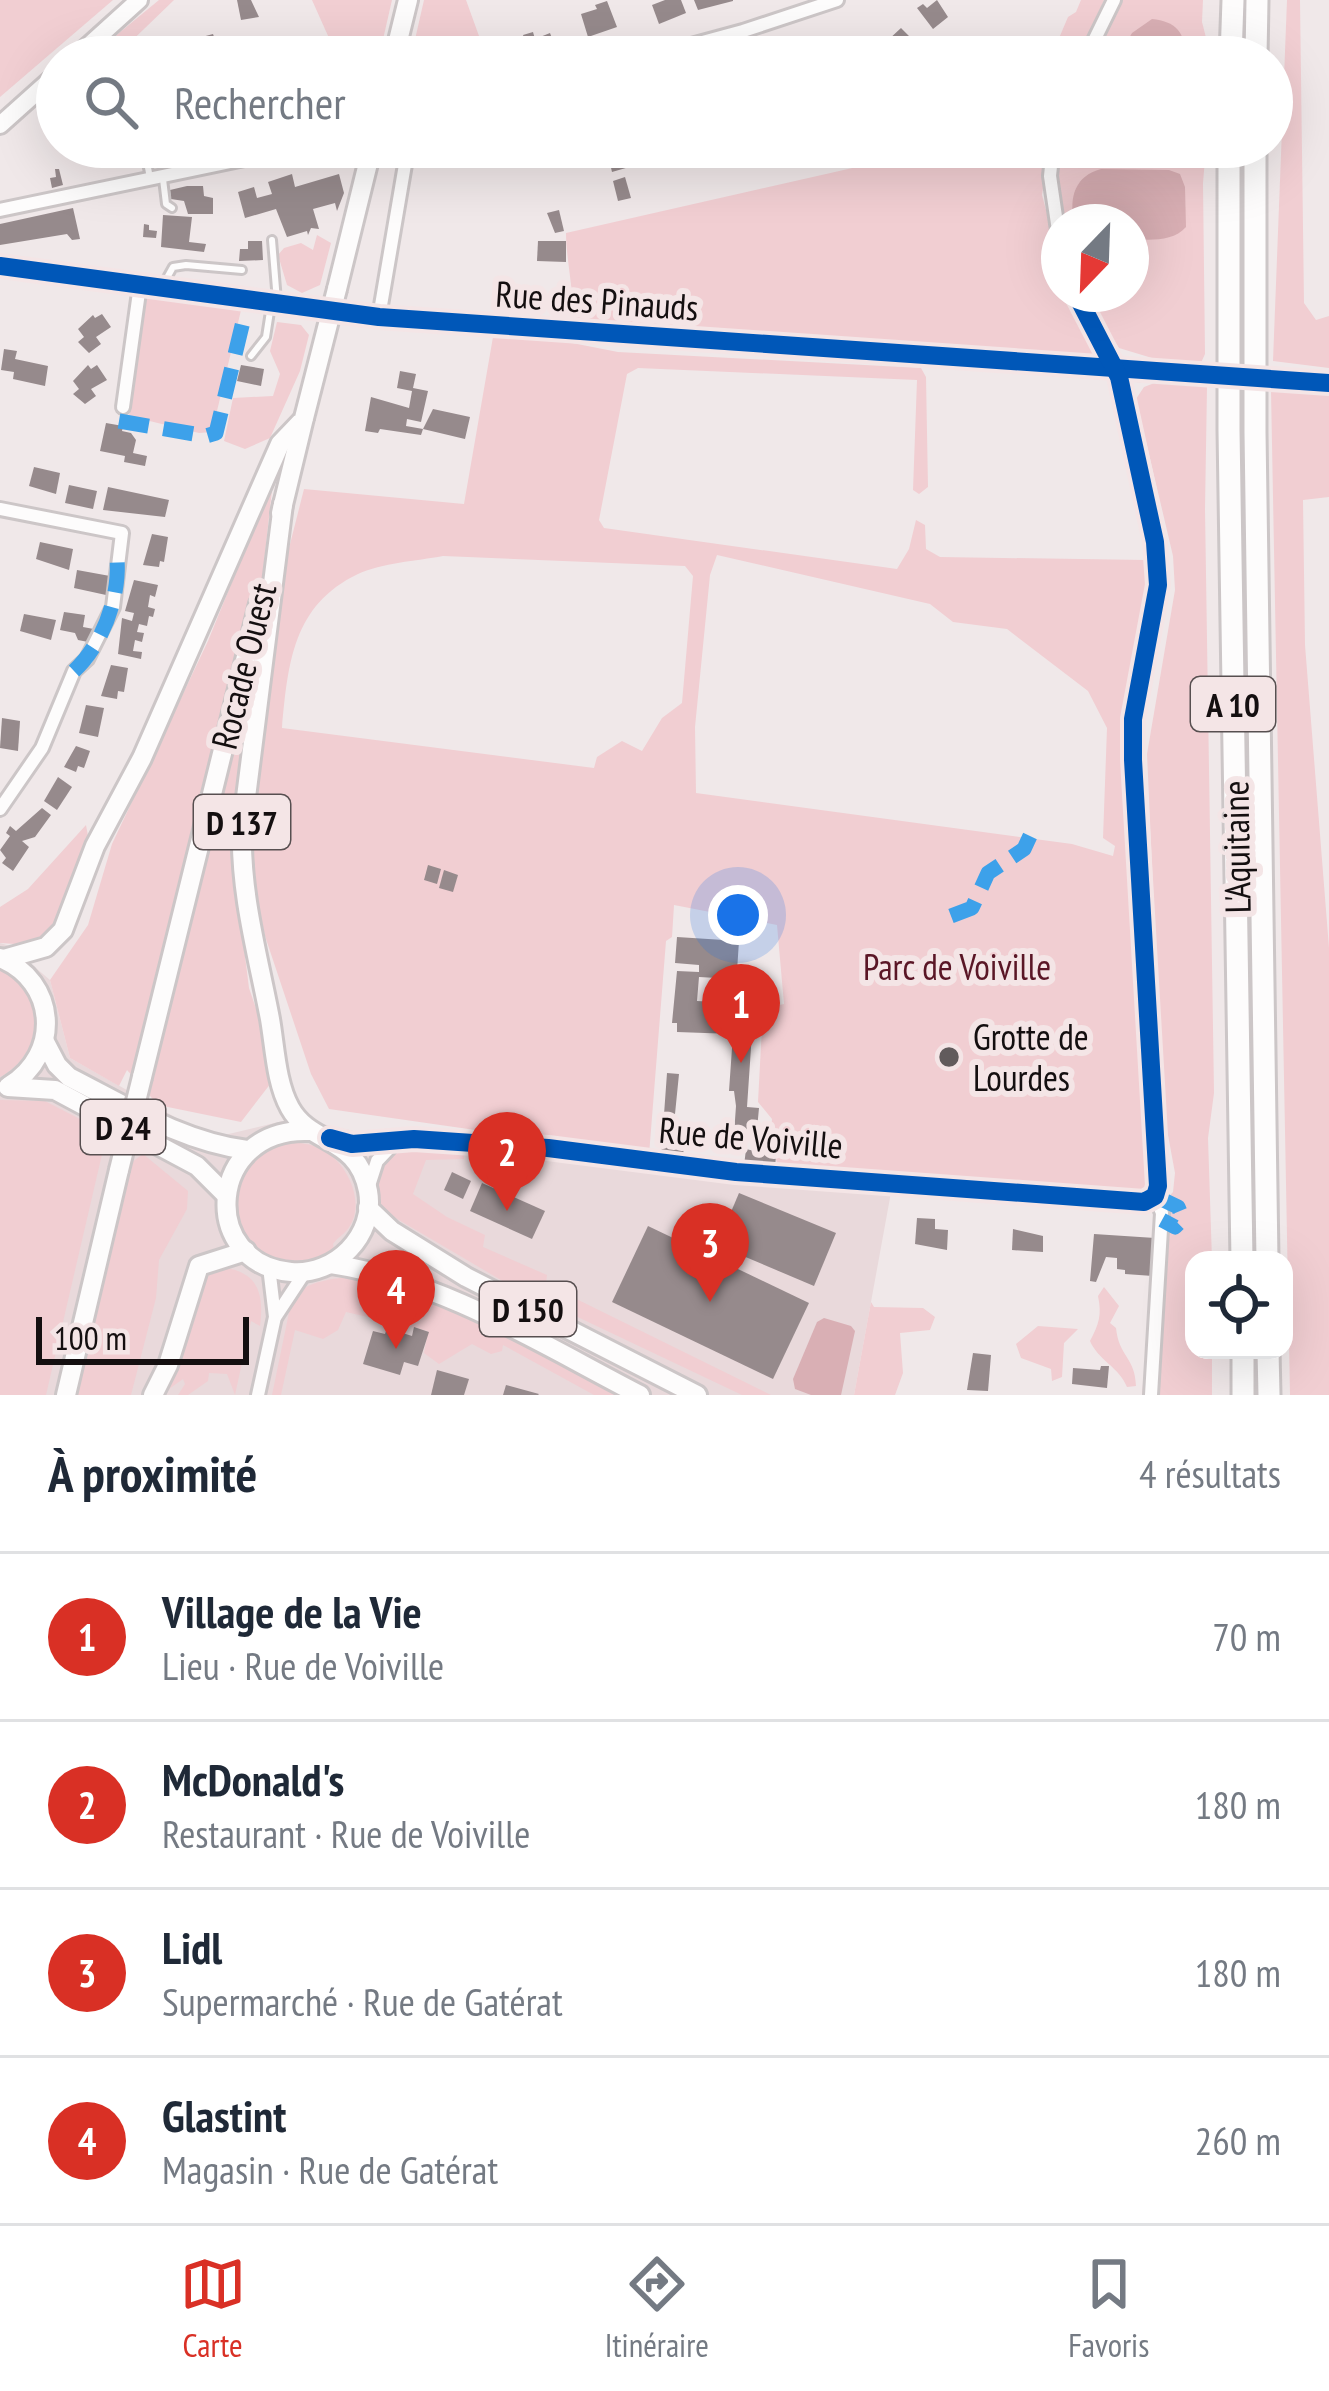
<!DOCTYPE html>
<html lang="fr">
<meta charset="utf-8">
<style>
:root{--surface:#fff;--page:#f2f2f3;--text:#1f2937;--muted:#747a83;--line:#e0e1e3;--accent:#d93025}
body{margin:0;font-family:"PT Sans Narrow",sans-serif;background:var(--page);color:var(--text)}
.controls{position:absolute;right:36px;bottom:36px;display:grid;overflow:hidden;border-radius:24px;box-shadow:0 12px 48px #0002}
.controls button{width:108px;height:108px;display:grid;place-items:center;padding:0;border:0;border-bottom:3px solid var(--line);background:var(--surface);color:var(--text);font:60px sans-serif}
.compass{position:absolute;left:1041px;top:204px;width:108px;height:108px;border-radius:50%;background:var(--surface);box-shadow:0 12px 48px #0002;rotate:203deg}
.scale{position:absolute;left:36px;bottom:30px;width:213px;box-sizing:border-box;padding-left:12px;border:6px solid #140f10;border-top:0;font-size:33px;line-height:42px;white-space:nowrap;color:#140f10;-webkit-text-stroke:9px #f4e5e6;paint-order:stroke}
.you{position:absolute;left:738px;top:915px;width:42px;height:42px;margin:-30px;border:9px solid #fff;border-radius:50%;background:#1a73e8;box-shadow:0 0 0 18px #1a73e833}
.badge{display:grid;place-items:center;width:78px;height:78px;border-radius:50%;background:var(--accent);color:#fff;font-size:39px;font-weight:700}
.pin{position:absolute;translate:-50% -99px;filter:drop-shadow(0 3px 6px #0008)}
.pin::after{content:'';position:absolute;top:63px;width:42px;height:36px;background:inherit;clip-path:polygon(0 0,100% 0,50% 100%)}
.list{margin:0;padding:0;list-style:none}
h2{display:flex;justify-content:space-between;align-items:center;height:156px;margin:0;padding:0 48px;font-size:51px}
h2 small{font-size:39px;font-weight:400;color:var(--muted)}
.list li{display:grid;grid-template-columns:78px 1fr auto;gap:36px;align-items:center;box-sizing:border-box;height:168px;padding:0 48px;border-top:3px solid var(--line)}
.list b{display:block;font-size:45px;white-space:nowrap}
.list p{margin:0;font-size:39px;white-space:nowrap;color:var(--muted)}
.list em{font-size:39px;font-style:normal;color:var(--muted)}
.icon{flex:none;width:66px;height:66px;fill:none;stroke:currentColor;stroke-width:2;stroke-linecap:round;stroke-linejoin:round}
.map{position:relative;flex:none;width:1329px;height:1395px;overflow:hidden}
.search{position:absolute;background:var(--surface);box-shadow:0 12px 48px #0002;left:36px;right:36px;top:36px;height:132px;display:flex;align-items:center;gap:30px;box-sizing:border-box;padding:0 42px;border-radius:66px;color:var(--muted);font-size:45px}
.sheet{height:828px;background:var(--surface)}
nav{display:flex;justify-content:space-around;align-items:center;box-sizing:border-box;height:168px;border-top:3px solid var(--line);background:var(--surface);font-size:33px;color:var(--muted)}
nav a{display:grid;justify-items:center;gap:6px}
nav .on{color:var(--accent)}
.map>svg:first-child{display:block}
.built{fill:#e9d9db}
.green{fill:#f1ced2;fill-rule:evenodd}
.water{fill:#d9afb4}
.building{fill:#968a8c;fill-rule:evenodd}
.lines{fill:none;stroke-linecap:round;stroke-linejoin:round}
.lane-casing{stroke:#ccc6c7;stroke-width:12}
.street-casing{stroke:#ccc6c7;stroke-width:18}
.secondary-casing{stroke:#ccc6c7;stroke-width:22}
.primary-casing{stroke:#ccc6c7;stroke-width:24}
.highway-casing{stroke:#ccc6c7;stroke-width:27}
.lane{stroke:#fdfcfc;stroke-width:6}
.street{stroke:#fdfcfc;stroke-width:12}
.secondary{stroke:#fdfcfc;stroke-width:16}
.primary{stroke:#fdfcfc;stroke-width:18}
.highway{stroke:#fdfcfc;stroke-width:21}
.secondary-bridge-casing{stroke:#ccc6c7;stroke-width:22;stroke-linecap:butt}
.primary-bridge-casing{stroke:#ccc6c7;stroke-width:24;stroke-linecap:butt}
.secondary-bridge{stroke:#fdfcfc;stroke-width:16}
.primary-bridge{stroke:#fdfcfc;stroke-width:18}
.quiet{stroke:#3da1ea;stroke-width:15;stroke-dasharray:30 15;stroke-linecap:butt}
.cycleway-casing{stroke:#f4e5e6;stroke-width:26}
.cycleway{stroke:#0057b8;stroke-width:18}
.poi-dot{fill:#615b5c;stroke:#f4e5e6;stroke-width:4.5}
.labels{text-anchor:middle;dominant-baseline:central;stroke-width:12;stroke-linejoin:round;paint-order:stroke}
.shield{fill:#f4e5e6;stroke:#574f50;stroke-width:3}
.shield-label{font-size:33px;font-weight:bold;fill:#140f10}
.street-label{font-size:36px;fill:#140f10;stroke:#f4e5e6}
.park-label{font-size:36px;fill:#5a1626;stroke:#f4e5e6}
.poi-label{font-size:36px;fill:#140f10;stroke:#f4e5e6;text-anchor:start}
</style>
<div class="map">
<svg width="1329" height="1395" viewBox="0 0 1329 1395">
<rect width="100%" height="100%" fill="#f0e8e9"/>
<path class="built" d="M0 943 10 946 50 980 70 1058 212 1138 295 1118 363 1133 894 1176 854 1395H0Z"/>
<g class="green">
<path d="M0 0H113L0 97Z"/>
<path d="M159 0H174L115 57H90Z"/>
<path d="M312 0H392L379 57 337 56Z"/>
<path d="M424 0H466L479 36 452 47 454 57H411Z"/>
<path d="M1081 0H1104L1080 57H1051L1068 17 1076 12Z"/>
<path d="M1119 0H1203L1202 22 1211 57H1094Z"/>
<path d="M1287 0H1300L1304 303 1316 320 1329 316V368L1273 361Z"/>
<path d="M884 147H1049L1042 195 1059 258V294H1069L1094 349V357L1090 359 571 324C576 298 566 261 566 233L870 164 866 154Z"/>
<path d="M1062 147H1206L1203 183 1205 354 1200 365 1162 361 1119 348 1091 305 1089 294H1131V222H1064L1055 170Z"/>
<path d="M317 235 331 243 320 285 302 293 287 285 278 255 284 248 301 243 313 250Z"/>
<path d="M149 294 242 306 212 432 199 433 129 416 145 297Z"/>
<path d="M277 322 301 325 309 335 300 371 270 438 245 449 224 441 233 398 273 396 280 374 270 351Z"/>
<path d="M493 337 567 342 618 352 921 368 926 377 928 487 919 494 913 490 917 380 638 368 627 374 599 520 604 528 897 569 909 549 916 520 925 525 926 549 940 557 1146 560 1153 587 1128 715 1129 812 1148 1185 1145 1192 779 1168 770 1143 772 1119 758 1102 763 1008 784 1004 777 925 674 905 672 937 666 941 649 1155 329 1109 311 1074 265 936 250 870 267 635 304 489 464 504ZM717 555 930 604 953 622 1007 629 1088 691 1107 728 1103 838 1115 846 1113 856 1072 844 696 793 695 727 710 575ZM443 556 685 566 693 576 682 703 662 718 642 751 622 741 597 757 594 768 282 728C288 663 293 605 358 574 382 563 416 561 443 556Z"/>
<path d="M1157 382 1207 387 1205 509 1214 1093 1208 1138 1212 1260H1194V1350H1212V1395H1142L1153 1276 1154 1213 1173 1192 1175 1173 1163 1108 1147 754 1175 590 1173 556 1136 399 1144 387Z"/>
<path d="M1329 386V497L1303 500 1305 645 1329 948V1395H1290L1271 391Z"/>
<path d="M273 481 232 852 249 988 262 1026 271 1083 241 1122 158 1105 127 1070 119 1086 70 1058 50 980 88 925 112 844 208 641Z"/>
<path d="M86 825 88 836 56 926 30 945 0 943V907L28 889Z"/>
<path d="M0 967C46 993 46 1052 0 1077Z"/>
<path d="M0 1100 45 1101 107 1133 46 1395H0Z"/>
<path d="M291 1142C301 1143 310 1144 320 1148 347 1161 368 1204 347 1230 343 1235 337 1238 333 1244L334 1249C244 1310 187 1158 291 1142Z"/>
<path d="M465 1145 464 1159 426 1160 413 1194 447 1217 485 1235 483 1247 547 1275 546 1284 771 1395H742L506 1283 382 1210C374 1185 377 1169 394 1150Z"/>
<path d="M143 1154 188 1191 187 1209 159 1260 156 1298 131 1395H77L128 1165Z"/>
<path d="M216 1267C255 1269 265 1289 260 1326L251 1321 235 1395 227 1374 209 1373 208 1381 188 1395H178L185 1384 183 1379 169 1389 204 1274Z"/>
<path d="M355 1276 450 1307 626 1395H594L503 1345 502 1351 491 1354 472 1344 439 1364 424 1353 428 1331 346 1312 338 1330 323 1339 295 1330 281 1395H272L292 1298C307 1280 334 1279 355 1276Z"/>
<path d="M1104 1287 1119 1306 1110 1323 1116 1328C1119 1357 1135 1357 1136 1386L1127 1387C1119 1367 1098 1360 1090 1341 1099 1324 1102 1315 1098 1296Z"/>
<path d="M871 1302 874 1307 923 1308 935 1317 930 1330 900 1333 903 1373 895 1395H854Z"/>
<path d="M1038 1326 1078 1329 1064 1343 1062 1377 1052 1381 1051 1369 1021 1358 1016 1344Z"/>
</g>
<g class="water">
<path d="M1152 19C1175 21 1187 33 1184 57H1118L1132 33Z"/>
<path d="M1101 169 1169 170 1180 174 1185 187 1186 227C1173 242 1149 240 1131 239V222H1074C1069 197 1075 176 1101 169Z"/>
<path d="M824 1318 851 1326 855 1331 841 1395H811L795 1389 793 1379 817 1322Z"/>
</g>
<g class="building">
<path d="M237 0H251L259 17 241 20Z"/>
<path d="M665 0H681L686 13 659 24 652 5Z"/>
<path d="M694 0H733V1L698 10Z"/>
<path d="M937 0 948 17 933 29 917 8 923 4 927 8Z"/>
<path d="M607 1 617 27 588 37 581 14 597 9 595 5Z"/>
<path d="M901 28 914 41 910 45 915 51 926 47 932 54 901 57 887 41Z"/>
<path d="M533 32 535 39 550 33 556 49 534 57H511L508 48 525 42 523 35Z"/>
<path d="M213 34 219 51 203 56 202 37Z"/>
<path d="M868 38 873 57H838L836 53Z"/>
<path d="M82 147H107L108 153 84 157Z"/>
<path d="M431 147H472V158L430 161Z"/>
<path d="M618 147H631L636 165 612 172 607 151Z"/>
<path d="M668 147H704V149L670 157Z"/>
<path d="M55 169H59L63 185 52 188 50 178 56 177Z"/>
<path d="M292 174 295 187 339 174 344 193 337 211 335 203 313 209 319 229 311 228 308 235 307 231 287 237 276 209 245 218 238 192 254 187 257 198 272 194 268 182Z"/>
<path d="M625 177 631 198 618 201 613 181Z"/>
<path d="M187 186H203L204 196 213 198V214H188L184 201 171 199 170 190Z"/>
<path d="M73 208 80 239 72 240 67 234 0 245V224Z"/>
<path d="M559 210 564 231 555 233 547 213Z"/>
<path d="M163 215 192 217 189 242 206 244 204 252 161 247Z"/>
<path d="M144 224 149 225V230L157 231 156 238 143 237Z"/>
<path d="M248 241H262L263 260 239 261 240 249H248Z"/>
<path d="M538 241H566V262L537 261Z"/>
<path d="M102 314 111 327 96 337 101 344 89 353 78 342 84 337 78 329 93 315 95 318Z"/>
<path d="M4 349 17 351 15 359 48 366 45 386 13 379 14 372 1 370Z"/>
<path d="M88 365 91 369 97 365 107 380 91 389 96 396 85 404 73 394 79 389 73 381Z"/>
<path d="M241 365 264 369 261 386 237 381Z"/>
<path d="M400 371 416 374 413 388 428 391 421 422 407 419 406 426 423 429 433 409 470 417 465 439 423 429 421 435 380 429 378 433 365 431 371 397 409 408 412 391 397 388Z"/>
<path d="M106 423 123 426 122 431 131 433 136 440 133 453 147 456 145 466 124 462 125 456 100 451Z"/>
<path d="M34 467 60 473 56 494 29 486Z"/>
<path d="M69 485 97 491 93 509 65 503Z"/>
<path d="M108 487 169 500 165 517 103 510Z"/>
<path d="M152 534 168 537 164 562 160 561 159 567 143 565Z"/>
<path d="M40 542 73 549 69 570 36 559Z"/>
<path d="M77 570 110 576 106 595 74 588Z"/>
<path d="M134 580 158 585 155 597 150 595 148 607 155 609 153 617 149 616 147 626 139 624 137 632 144 633 142 642 135 640 133 651 142 652 141 659 118 654 122 618 132 621 134 613 125 611Z"/>
<path d="M64 612 85 615 83 627 99 630 93 643 78 640 75 633 60 630Z"/>
<path d="M24 614 56 620 51 640 20 631Z"/>
<path d="M111 665 128 668 124 692 118 691 117 699 101 696Z"/>
<path d="M86 705 104 708 98 737 79 733Z"/>
<path d="M2 718 20 721 18 751 0 748Z"/>
<path d="M76 746 90 751 84 768 78 766 76 772 64 767Z"/>
<path d="M58 777 72 787 57 810 44 801Z"/>
<path d="M42 808 51 815 35 837 22 841 29 847 13 871 2 863 6 858 0 850 10 836 6 833 10 826 16 831Z"/>
<path d="M428 865 441 869 437 884 424 880Z"/>
<path d="M444 870 458 875 453 892 439 888Z"/>
<path d="M677 937 739 941 734 1016 749 1017 750 1004 761 1005 759 1033H752L747 1107 759 1108 757 1129 747 1128 746 1149 776 1156 775 1167 744 1166 746 1149 733 1148 736 1106 734 1091H729L733 1034 677 1032V1023H672L677 971 699 972V965L675 963ZM699 977 717 978 716 1002 697 1001Z"/>
<path d="M667 1073 679 1074 672 1144H684L683 1158 661 1156Z"/>
<path d="M452 1172 471 1181 463 1199 444 1190Z"/>
<path d="M482 1183 545 1211 532 1239 470 1211Z"/>
<path d="M739 1193 836 1233 814 1286 717 1245Z"/>
<path d="M917 1218 935 1219V1229L948 1230 947 1250 915 1244Z"/>
<path d="M648 1226 809 1303 773 1379 612 1302Z"/>
<path d="M1013 1229 1043 1236V1252L1012 1250Z"/>
<path d="M1094 1234 1155 1238 1153 1276 1125 1274V1270L1117 1269V1258L1106 1257 1096 1282 1090 1281Z"/>
<path d="M414 1327 429 1332 418 1366 404 1362 400 1375 363 1364 373 1331 385 1334 387 1328 412 1336Z"/>
<path d="M973 1353 991 1355 988 1391 967 1390Z"/>
<path d="M1101 1366H1109L1107 1388 1072 1384 1073 1368 1100 1370Z"/>
<path d="M437 1370 469 1379 464 1395H431Z"/>
<path d="M506 1385 539 1394 538 1395H503Z"/>
</g>
<g class="lines">
<g class="lane-casing">
<g id="lane">
<path d="M144 147 150 178"/>
<path d="M163 179 166 204 172 208"/>
<path d="M272 240 277 301"/>
<path d="M163 285 173 267 186 265 242 270"/>
<path d="M251 356 266 337 271 305"/>
</g>
</g>
<g class="street-casing">
<g id="street">
<path d="M647 57 743 31 837 0"/>
<path d="M1086 57 1114 0"/>
<path d="M1053 147 1050 176 1059 237"/>
<path d="M0 210 302 147"/>
<path d="M379 317 408 147"/>
<path d="M123 407 140 285"/>
<path d="M0 509 122 533 113 607 87 659 74 671 42 748 0 809"/>
<path d="M336 1140 352 1144 414 1139 548 1148 736 1172 1144 1202 1155 1196 1158 1186 1133 760V719L1158 585 1155 542 1119 377 1076 294"/>
<path d="M368 1189 377 1161 395 1142"/>
<path d="M276 1316 305 1272"/>
<path d="M258 1395 275 1317 269 1267"/>
<path d="M1151 1395 1162 1213 1155 1196"/>
</g>
</g>
<g class="secondary-casing">
<g id="secondary">
<path d="M76 57 139 0"/>
<path d="M0 125 57 74"/>
<path d="M0 266 379 317 1193 375"/>
<path d="M1290 381 1329 383"/>
</g>
</g>
<g class="primary-casing">
<g id="primary">
<path d="M394 57 408 0"/>
<path d="M337 289 372 147"/>
<path d="M283 504 242 829C240 893 258 956 270 1019 275 1048 276 1083 290 1108 311 1146 358 1136 368 1191 376 1235 335 1276 291 1272 198 1264 207 1127 309 1131"/>
<path d="M281 513 304 418"/>
<path d="M0 958C57 981 62 1054 9 1086"/>
<path d="M4 959 46 947 63 930 95 846 142 758 280 444 301 422"/>
<path d="M45 1042 57 1065 69 1077C128 1107 181 1141 247 1150"/>
<path d="M142 1077 259 604"/>
<path d="M8 1087 55 1090 197 1166 226 1195"/>
<path d="M368 1208 392 1231 466 1277 697 1395"/>
<path d="M331 1264C443 1281 541 1344 640 1395"/>
<path d="M66 1395 119 1170"/>
<path d="M153 1395 168 1365 199 1266 246 1251"/>
</g>
</g>
<g class="highway-casing">
<g id="highway">
<path d="M1231 57 1233 0"/>
<path d="M1256 57 1257 0"/>
<path d="M1229 147V430L1242 1260"/>
<path d="M1255 147V432L1267 1260"/>
<path d="M1243 1350V1395"/>
<path d="M1268 1350 1269 1395"/>
</g>
</g>
<use href="#lane" class="lane"/>
<use href="#street" class="street"/>
<use href="#secondary" class="secondary"/>
<use href="#primary" class="primary"/>
<use href="#highway" class="highway"/>
<g class="secondary-bridge-casing">
<path id="secondary-bridge" d="M1193 375 1290 381"/>
</g>
<g class="primary-bridge-casing">
<g id="primary-bridge">
<path d="M304 418 337 289"/>
<path d="M119 1170 142 1077"/>
</g>
</g>
<use href="#secondary-bridge" class="secondary-bridge"/>
<use href="#primary-bridge" class="primary-bridge"/>
<g class="quiet">
<path d="M119 421 206 436 216 433 248 301"/>
<path d="M74 671C103 644 120 597 117 558"/>
<path d="M951 916 972 908 988 873 1024 849 1030 836"/>
<path d="M1155 1196 1178 1207 1183 1219 1175 1227 1162 1220"/>
</g>
<g class="cycleway-casing">
<g id="cycleway">
<path d="M0 266 379 317 1329 383"/>
<path d="M330 1138 352 1144 414 1139 548 1148 736 1172 1144 1202 1155 1196 1158 1186 1133 760V719L1158 585 1155 542 1119 377 1076 294"/>
</g>
</g>
<use href="#cycleway" class="cycleway"/>
</g>
<circle class="poi-dot" cx="949" cy="1057" r="12"/>
<g class="labels">
<g class="shield">
<rect x="1191" y="677" width="84" height="54" rx="9"/>
<rect x="194" y="795" width="96" height="54" rx="9"/>
<rect x="81" y="1100" width="84" height="54" rx="9"/>
<rect x="480" y="1282" width="96" height="54" rx="9"/>
</g>
<g class="shield-label">
<text x="1233" y="704">A 10</text>
<text x="242" y="822">D 137</text>
<text x="123" y="1127">D 24</text>
<text x="528" y="1309">D 150</text>
</g>
<g class="street-label">
<text transform="translate(597 300) rotate(4)">Rue des Pinauds</text>
<text transform="translate(243 666) rotate(-76)">Rocade Ouest</text>
<text transform="translate(1236 847) rotate(-91)">L'Aquitaine</text>
<text transform="translate(751 1137) rotate(5)">Rue de Voiville</text>
</g>
<g class="park-label">
<text x="957" y="966">Parc de Voiville</text>
</g>
<g class="poi-label">
<text x="973" y="1036">Grotte de<tspan x="973" dy="41">Lourdes</tspan></text>
</g>
</g>
</svg>
<div class="controls">
<button><svg class="icon" aria-label="locate" viewBox="0 0 24 24"><circle cx="12" cy="12" r="6"/><path d="M12 2v4M12 18v4M2 12h4M18 12h4"/></svg></button>
</div>
<svg class="compass" viewBox="-18 -18 36 36"><path d="M0-13l5 13h-10z" fill="#e53935"/><path d="M0 13l5-13h-10z" fill="#747a83"/></svg>
<div class="scale">100 m</div>
<div class="you"></div>
<div class="pin badge" style="left:741px;top:1063px">1</div>
<div class="pin badge" style="left:507px;top:1211px">2</div>
<div class="pin badge" style="left:710px;top:1302px">3</div>
<div class="pin badge" style="left:396px;top:1349px">4</div>
<div class="search"><svg class="icon" aria-label="search" viewBox="0 0 24 24"><circle cx="10" cy="10" r="6"/><path d="M15 15l6 6"/></svg>Rechercher</div>
</div>
<section class="sheet">
<h2>À proximité<small>4 résultats</small></h2>
<ul class="list">
<li><span class="badge">1</span><div><b>Village de la Vie</b><p>Lieu · Rue de Voiville</p></div><em>70 m</em></li>
<li><span class="badge">2</span><div><b>McDonald's</b><p>Restaurant · Rue de Voiville</p></div><em>180 m</em></li>
<li><span class="badge">3</span><div><b>Lidl</b><p>Supermarché · Rue de Gatérat</p></div><em>180 m</em></li>
<li><span class="badge">4</span><div><b>Glastint</b><p>Magasin · Rue de Gatérat</p></div><em>260 m</em></li>
</ul>
</section>
<nav>
<a class="on"><svg class="icon" aria-label="map" viewBox="0 0 24 24"><path d="M3 6l6-2 6 2 6-2v14l-6 2-6-2-6 2zM9 4v14M15 6v14"/></svg>Carte</a>
<a><svg class="icon" aria-label="directions" viewBox="0 0 24 24"><path d="M12 3l9 9-9 9-9-9zM9 14v-3h6M13 9l2 2-2 2"/></svg>Itinéraire</a>
<a><svg class="icon" aria-label="saved" viewBox="0 0 24 24"><path d="M7 4h10v16l-5-4-5 4z"/></svg>Favoris</a>
</nav>
